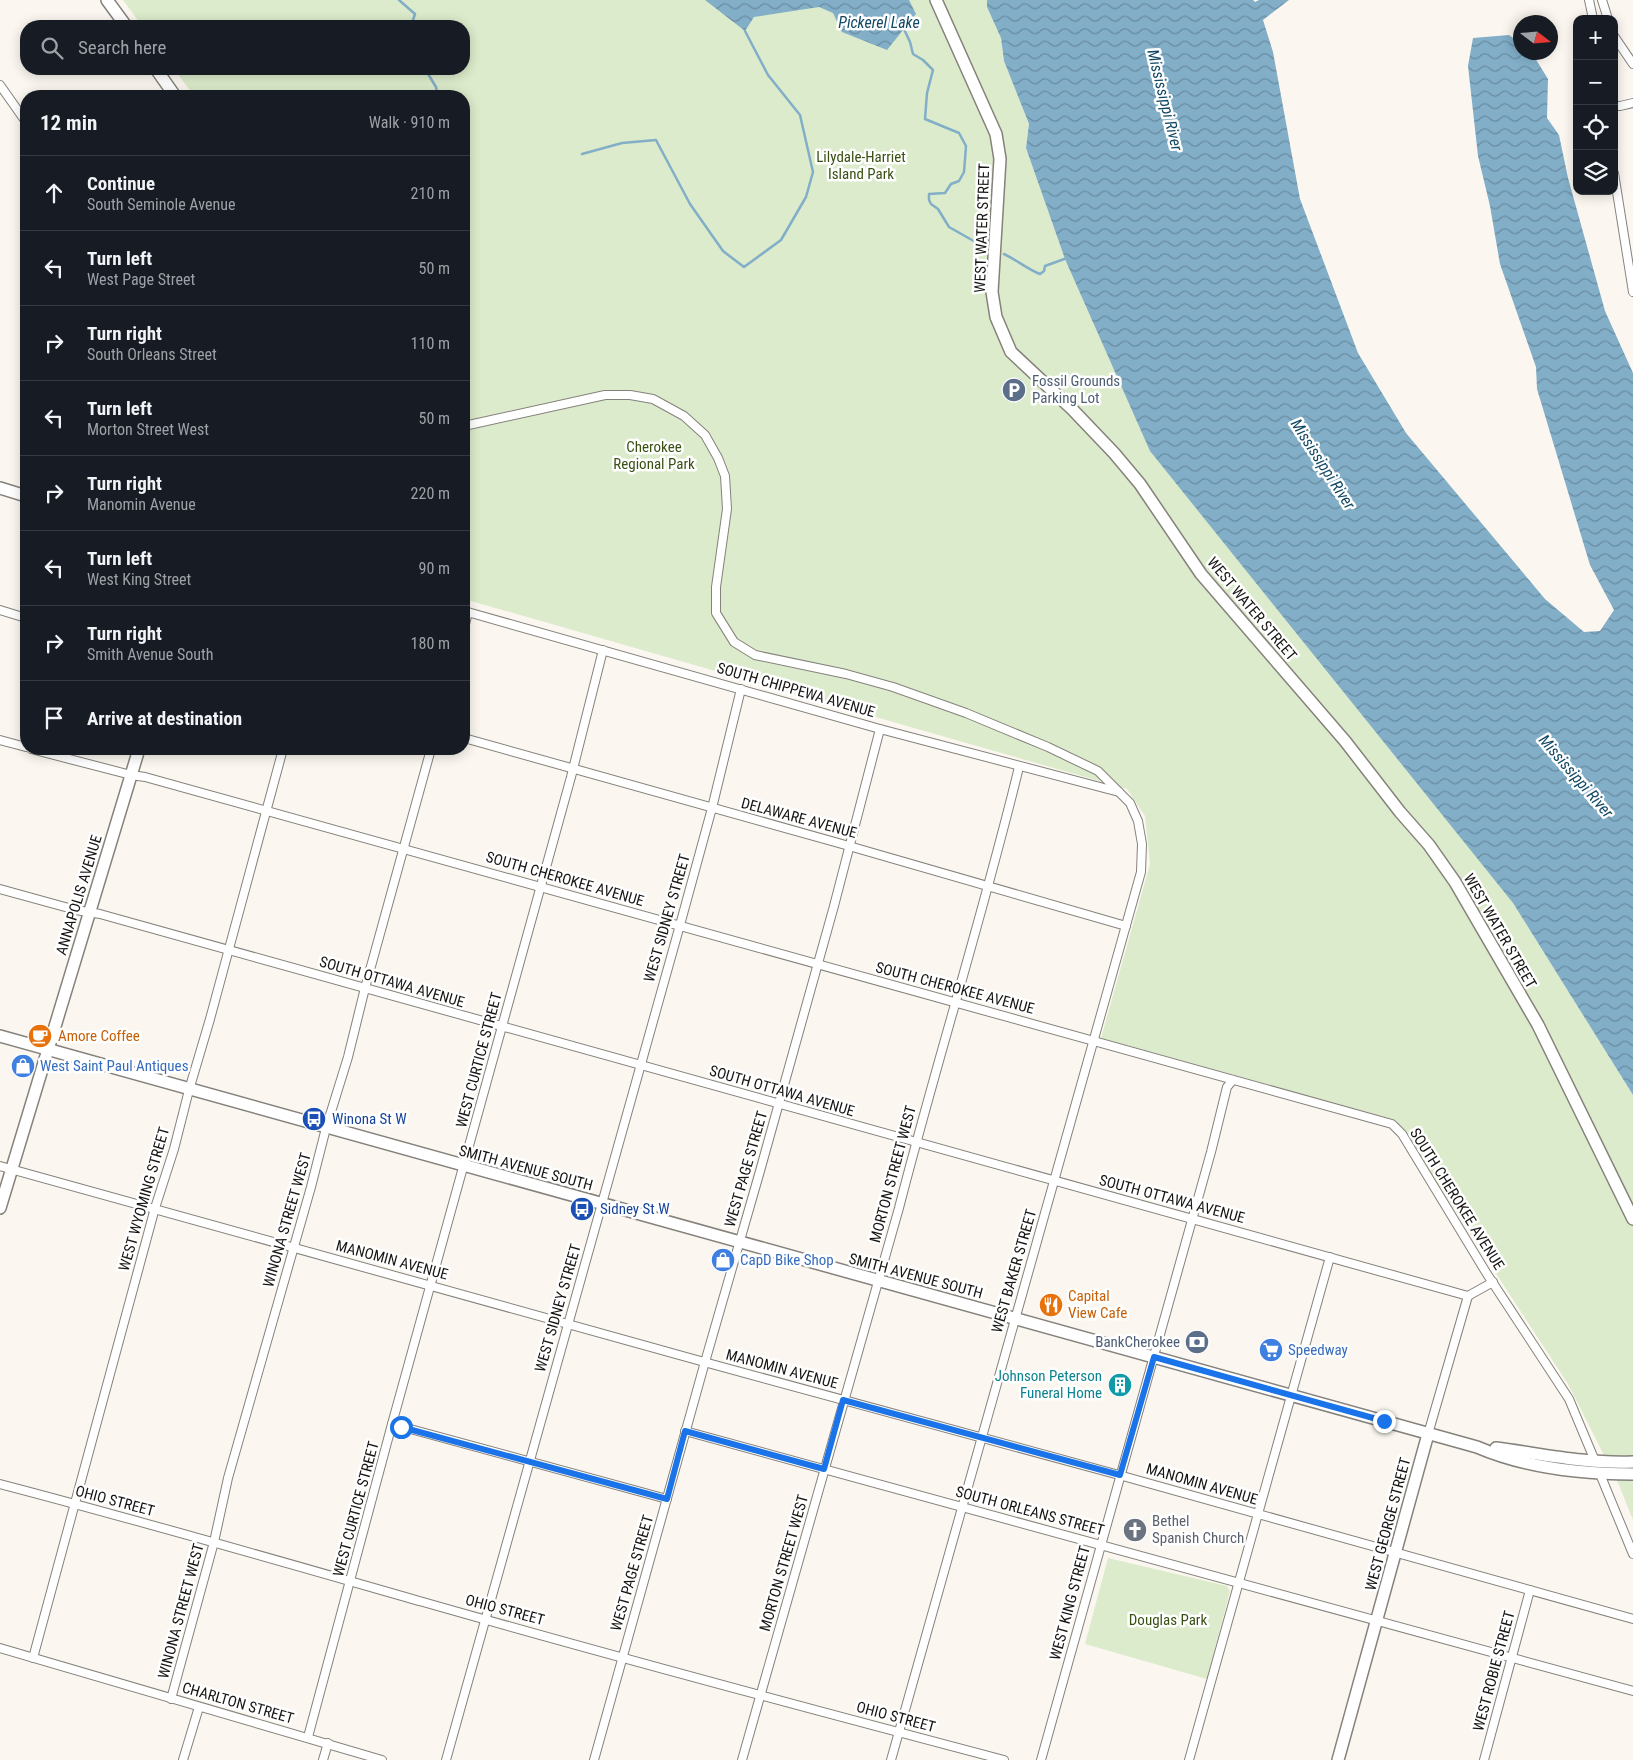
<!DOCTYPE html>
<meta charset="utf-8">
<style>
:root{--surface:#171b24;--page:#242831;--text:#f1f3f6;--muted:#9ea1a6;--line:#363941}
body{margin:0;font-family:"Roboto Condensed",sans-serif;background:var(--page);color:var(--text)}
.controls{position:absolute;right:15px;top:15px;display:grid;overflow:hidden;border-radius:10px;box-shadow:0 2px 12px #0003}
.controls button{width:45px;height:45px;display:grid;place-items:center;padding:0;border:0;border-bottom:1px solid var(--line);background:var(--surface);color:var(--text);font:25px sans-serif}
.compass{position:absolute;left:1513px;top:15px;width:45px;height:45px;border-radius:50%;background:var(--surface);box-shadow:0 2px 12px #0003;rotate:106deg}
.stop{position:absolute;width:15px;height:15px;margin:-11px;border:4px solid #1a73e8;border-radius:50%;background:#fff}
.stop.end{background:#1a73e8;border-color:#fff;box-shadow:0 1px 5px #0008}
.list{margin:0;padding:0;list-style:none}
h2{display:flex;justify-content:space-between;align-items:center;height:65px;margin:0;padding:0 20px;font-size:21px}
h2 small{font-size:16px;font-weight:400;color:var(--muted)}
.list li{display:grid;grid-template-columns:32px 1fr auto;gap:15px;align-items:center;box-sizing:border-box;height:75px;padding:0 20px;border-top:1px solid var(--line)}
.list b{display:block;font-size:19px;white-space:nowrap}
.list p{margin:0;font-size:16px;white-space:nowrap;color:var(--muted)}
.list em{font-size:16px;font-style:normal;color:var(--muted)}
.icon{flex:none;width:28px;height:28px;fill:none;stroke:currentColor;stroke-width:2;stroke-linecap:round;stroke-linejoin:round}
.map{position:relative;flex:none;width:1633px;height:1760px;overflow:hidden}
.search{position:absolute;background:var(--surface);box-shadow:0 2px 12px #0003;left:20px;top:20px;width:450px;height:55px;display:flex;align-items:center;gap:12px;box-sizing:border-box;padding:0 18px;border-radius:20px;color:var(--muted);font-size:19px}
.panel{position:absolute;background:var(--surface);box-shadow:0 2px 12px #0003;left:20px;top:90px;width:450px;height:665px;border-radius:20px}
.map>svg:first-child{display:block}
.green{fill:#dcebcb}
.water{fill:url(#water-waves)}
.lines{fill:none;stroke-linecap:round;stroke-linejoin:round}
.stream{stroke:#82aec8;stroke-width:2.5}
.street-casing{stroke:#85827c;stroke-width:10}
.secondary-casing{stroke:#85827c;stroke-width:14}
.street{stroke:#fff;stroke-width:8}
.secondary{stroke:#fff;stroke-width:11}
.route{stroke:#1a73e8;stroke-width:6}
.labels{text-anchor:middle;dominant-baseline:central;stroke-width:5;stroke-linejoin:round;paint-order:stroke}
.park-label{font-size:15px;fill:#395013;stroke:#fff}
.street-label{font-size:15px;fill:#161513;stroke:#fff}
.service-label{font-size:15px;fill:#4e5e75;stroke:#fff;text-anchor:start}
.food-label{font-size:15px;fill:#c56008;stroke:#fff;text-anchor:start}
.shop-label{font-size:15px;fill:#366cbe;stroke:#fff;text-anchor:start}
.transit-label{font-size:15px;fill:#164399;stroke:#fff;text-anchor:start}
.culture-label{font-size:15px;fill:#0d838f;stroke:#fff;text-anchor:end}
.worship-label{font-size:15px;fill:#5b616d;stroke:#fff;text-anchor:start}
.water-label{font-size:16px;font-style:italic;fill:#114864;stroke:#fff}
</style>
<div class="map">
<svg width="1633" height="1760" viewBox="0 0 1633 1760">
<defs>
<pattern id="water-waves" width="16" height="10" patternUnits="userSpaceOnUse" patternTransform="scale(1.25)"><rect width="16" height="10" fill="#82aec8"/><path d="M0 5q4-4 8 0t8 0" fill="none" stroke="#698ca1"/></pattern>
</defs>
<rect width="100%" height="100%" fill="#fbf7f0"/>
<g class="green">
<path d="M123 0H987V7L1001 38 1004 61 1029 124 1026 148 1065 259 1513 903 1633 1095V1520L1619 1485 1568 1384 1396 1120 1101 1038 1150 864 1145 816 1127 789 464 599V96H194L174 69H464V26H142Z"/>
<path d="M1108 1558 1227 1586 1230 1591 1207 1679 1085 1644Z"/>
</g>
<g class="water">
<path d="M705 0H909L916 14 887 50 842 32 833 13 819 7 754 17 745 31Z"/>
<path d="M987 0H1253L1255 2 1259 0H1289L1263 20 1273 52 1300 199 1358 353 1406 433 1545 599 1584 632 1600 631 1614 610 1590 565 1537 389 1536 367 1500 264 1490 206 1478 156 1468 66 1473 38 1509 35 1520 43V52L1532 53 1548 79 1547 118 1559 135 1568 178 1605 311 1633 373V1095L1513 903 1150 451 1065 259 1026 148 1029 124 1004 61 1001 38 987 7Z"/>
</g>
<g class="lines">
<g class="stream">
<path d="M399 0 415 14 411 26"/>
<path d="M904 29 910 42 913 54 923 60 933 70 927 93 925 119 959 133 966 146 964 172 959 181 951 184 945 193 929 194V200L931 204 938 209 949 227 986 248"/>
<path d="M425 69 436 87 438 96"/>
<path d="M582 154 622 143 656 140 690 204 723 251 744 267 781 240 806 197 813 172 800 115 768 75 745 31"/>
<path d="M1004 254C1017 260 1027 269 1040 274L1044 271 1045 266 1067 258"/>
</g>
<g class="street-casing">
<g id="street">
<path d="M1589 0 1593 19"/>
<path d="M1602 0 1608 19"/>
<path d="M1614 36 1633 64"/>
<path d="M0 85 26 122"/>
<path d="M1614 106H1620L1633 103"/>
<path d="M1614 173 1633 292"/>
<path d="M464 426 605 395H630L653 399 684 416 705 435 718 458 725 476 727 509 716 587V613L734 642 755 655 846 674 893 687 966 713 1048 747 1098 771 1130 803 1138 821 1142 844 1141 872 891 1760"/>
<path d="M0 610 26 618"/>
<path d="M464 611 880 729 1119 792"/>
<path d="M464 628 468 612"/>
<path d="M464 738 842 844 1126 926"/>
<path d="M0 740 26 747"/>
<path d="M31 749 131 775 145 777 1392 1124 1402 1134 1487 1274 1569 1399 1595 1461"/>
<path d="M0 889 76 910 100 914 1468 1296"/>
<path d="M0 1166 715 1365 1119 1475 1633 1619"/>
<path d="M1468 1296 1493 1282"/>
<path d="M392 1424 667 1499"/>
<path d="M685 1431 1633 1691"/>
<path d="M1428 1434 1468 1296"/>
<path d="M1600 1474 1633 1554"/>
<path d="M0 1484C142 1521 283 1562 423 1602 616 1657 810 1709 1004 1760"/>
<path d="M0 1648 382 1760"/>
<path d="M33 1658 155 1208 174 1149 189 1090 210 1019 283 749"/>
<path d="M171 1699 214 1542 228 1478 311 1187 326 1128 348 1057 365 988 431 749"/>
<path d="M308 1737 392 1424 571 777 603 650"/>
<path d="M183 1760 199 1707"/>
<path d="M323 1760 328 1743"/>
<path d="M446 1760 680 925 712 808 741 689"/>
<path d="M594 1760 703 1369 760 1171 834 906 880 729"/>
<path d="M742 1760 899 1208C937 1060 983 915 1019 767"/>
<path d="M1041 1760 1211 1152 1227 1087 1233 1080"/>
<path d="M1189 1760 1330 1257"/>
<path d="M1484 1760 1530 1590"/>
</g>
</g>
<g class="secondary-casing">
<g id="secondary">
<path d="M107 0 126 26"/>
<path d="M936 0 996 134 1000 159 992 292 996 317 1011 352 1072 409 1114 453 1140 484 1201 574 1345 741 1400 812 1429 845 1455 882 1538 1025 1633 1219"/>
<path d="M156 69 175 96"/>
<path d="M0 488 26 496"/>
<path d="M0 1036 1477 1447C1526 1468 1580 1474 1633 1474"/>
<path d="M0 1208 139 749"/>
<path d="M1496 1448C1542 1454 1587 1464 1633 1462"/>
<path d="M1338 1760 1428 1434"/>
</g>
</g>
<use href="#street" class="street"/>
<use href="#secondary" class="secondary"/>
</g>
<g class="lines">
<path class="route" d="M401 1427 667 1499 685 1431 824 1469 843 1400 1120 1475 1154 1357 1384 1421"/>
</g>
<defs>
<g id="parking-disc" transform="scale(1.25)"><circle r="9.5" fill="#5c6f8a" stroke="#fff"/><path d="M-3.5-5.5H1a3.5 3.5 0 0 1 0 7H-1V5.5H-3.5ZM-1-3.4V-.6H.8a1.4 1.4 0 0 0 0-2.8Z" fill="#fff"/></g>
<g id="cafe-disc" transform="scale(1.25)"><circle r="9.5" fill="#e8710a" stroke="#fff"/><path d="M-5.5-4.5H6V0H3Q3 3.5 0 3.5H-2.5Q-5.5 3.5-5.5 0ZM3-3.2v2h1.7v-2ZM-6 4.5H4V6H-6Z" fill="#fff"/></g>
<g id="shop-disc" transform="scale(1.25)"><circle r="9.5" fill="#3f7fe0" stroke="#fff"/><path d="M-5-2.5h2.3a2.7 3.5 0 0 1 5.4 0H5L5.5 6h-11ZM-1.5-2.5h3a1.5 2.3 0 0 0-3 0Z" fill="#fff"/></g>
<g id="bus-disc" transform="scale(1.25)"><circle r="9.5" fill="#1a4fb4" stroke="#fff"/><path d="M-5-6H5V4H4V6H2V4H-2V6H-4V4H-5ZM-3.5-4V0h7V-4ZM-3.5 1.2v1.5H-2V1.2ZM2 1.2v1.5H3.5V1.2Z" fill="#fff"/></g>
<g id="restaurant-disc" transform="scale(1.25)"><circle r="9.5" fill="#e8710a" stroke="#fff"/><path d="M-5-6h1v4h1v-4h1v4h1v-4h1v5L-1.5 .5V6h-2V.5L-5-1ZM5-6V6H3V1.5H1.5Q1.5-4 5-6Z" fill="#fff"/></g>
<g id="bank-disc" transform="scale(1.25)"><circle r="9.5" fill="#5c6f8a" stroke="#fff"/><path d="M-6-4H6V4H-6ZM0-2.3a2.3 2.3 0 1 0 0 4.6a2.3 2.3 0 1 0 0-4.6Z" fill="#fff"/></g>
<g id="supermarket-disc" transform="scale(1.25)"><circle r="9.5" fill="#3f7fe0" stroke="#fff"/><path d="M-6-5.5h2.5l.6 2H6L4.5 2H-2.5L-4.4-4H-6ZM-1.5 3.2a1.3 1.3 0 1 0 .1 0ZM3 3.2a1.3 1.3 0 1 0 .1 0Z" fill="#fff"/></g>
<g id="building-disc" transform="scale(1.25)"><circle r="9.5" fill="#0f9aa8" stroke="#fff"/><path d="M-4-6H4V6H1V3H-1V6H-4ZM-2.5-4.3h1.7v1.8h-1.7ZM.8-4.3h1.7v1.8H.8ZM-2.5-1h1.7V.8h-1.7ZM.8-1h1.7V.8H.8Z" fill="#fff"/></g>
<g id="church-disc" transform="scale(1.25)"><circle r="9.5" fill="#6b7280" stroke="#fff"/><path d="M-1.2-6h2.4v3.5h3.3v2.4h-3.3V6h-2.4V-.1h-3.3v-2.4h3.3Z" fill="#fff"/></g>
</defs>
<g fill-rule="evenodd">
<use href="#parking-disc" x="1014" y="390"/>
<use href="#cafe-disc" x="40" y="1036"/>
<use href="#shop-disc" x="23" y="1066"/>
<use href="#bus-disc" x="314" y="1119"/>
<use href="#bus-disc" x="582" y="1209"/>
<use href="#shop-disc" x="723" y="1260"/>
<use href="#restaurant-disc" x="1051" y="1305"/>
<use href="#bank-disc" x="1197" y="1342"/>
<use href="#supermarket-disc" x="1271" y="1350"/>
<use href="#building-disc" x="1120" y="1385"/>
<use href="#church-disc" x="1135" y="1530"/>
</g>
<g class="labels">
<g class="park-label">
<text x="861" y="157">Lilydale-Harriet<tspan x="861" dy="17">Island Park</tspan></text>
<text x="654" y="447">Cherokee<tspan x="654" dy="17">Regional Park</tspan></text>
<text x="1168" y="1620">Douglas Park</text>
</g>
<g class="street-label">
<text transform="translate(982 228) rotate(-88)">WEST WATER STREET</text>
<text transform="translate(1252 609) rotate(50)">WEST WATER STREET</text>
<text transform="translate(796 690) rotate(16)">SOUTH CHIPPEWA AVENUE</text>
<text transform="translate(799 818) rotate(15)">DELAWARE AVENUE</text>
<text transform="translate(565 879) rotate(16)">SOUTH CHEROKEE AVENUE</text>
<text transform="translate(79 895) rotate(-73)">ANNAPOLIS AVENUE</text>
<text transform="translate(667 918) rotate(-74)">WEST SIDNEY STREET</text>
<text transform="translate(1500 931) rotate(60)">WEST WATER STREET</text>
<text transform="translate(392 982) rotate(16)">SOUTH OTTAWA AVENUE</text>
<text transform="translate(955 988) rotate(15)">SOUTH CHEROKEE AVENUE</text>
<text transform="translate(479 1060) rotate(-75)">WEST CURTICE STREET</text>
<text transform="translate(782 1091) rotate(16)">SOUTH OTTAWA AVENUE</text>
<text transform="translate(526 1168) rotate(15)">SMITH AVENUE SOUTH</text>
<text transform="translate(746 1169) rotate(-74)">WEST PAGE STREET</text>
<text transform="translate(893 1174) rotate(-75)">MORTON STREET WEST</text>
<text transform="translate(144 1199) rotate(-74)">WEST WYOMING STREET</text>
<text transform="translate(1172 1199) rotate(15)">SOUTH OTTAWA AVENUE</text>
<text transform="translate(1457 1199) rotate(58)">SOUTH CHEROKEE AVENUE</text>
<text transform="translate(287 1220) rotate(-74)">WINONA STREET WEST</text>
<text transform="translate(392 1260) rotate(15)">MANOMIN AVENUE</text>
<text transform="translate(1014 1271) rotate(-74)">WEST BAKER STREET</text>
<text transform="translate(916 1276) rotate(15)">SMITH AVENUE SOUTH</text>
<text transform="translate(558 1308) rotate(-74)">WEST SIDNEY STREET</text>
<text transform="translate(782 1369) rotate(15)">MANOMIN AVENUE</text>
<text transform="translate(1202 1484) rotate(16)">MANOMIN AVENUE</text>
<text transform="translate(115 1501) rotate(15)">OHIO STREET</text>
<text transform="translate(356 1509) rotate(-75)">WEST CURTICE STREET</text>
<text transform="translate(1030 1511) rotate(15)">SOUTH ORLEANS STREET</text>
<text transform="translate(1388 1524) rotate(-75)">WEST GEORGE STREET</text>
<text transform="translate(784 1563) rotate(-74)">MORTON STREET WEST</text>
<text transform="translate(632 1573) rotate(-74)">WEST PAGE STREET</text>
<text transform="translate(1070 1603) rotate(-75)">WEST KING STREET</text>
<text transform="translate(505 1610) rotate(15)">OHIO STREET</text>
<text transform="translate(181 1611) rotate(-75)">WINONA STREET WEST</text>
<text transform="translate(1494 1671) rotate(-75)">WEST ROBIE STREET</text>
<text transform="translate(238 1703) rotate(16)">CHARLTON STREET</text>
<text transform="translate(896 1717) rotate(15)">OHIO STREET</text>
</g>
<g class="service-label">
<text x="1032" y="381">Fossil Grounds<tspan x="1032" dy="17">Parking Lot</tspan></text>
<text x="1180" y="1342" text-anchor="end">BankCherokee</text>
</g>
<g class="food-label">
<text x="58" y="1036">Amore Coffee</text>
<text x="1068" y="1296">Capital<tspan x="1068" dy="17">View Cafe</tspan></text>
</g>
<g class="shop-label">
<text x="40" y="1066">West Saint Paul Antiques</text>
<text x="740" y="1260">CapD Bike Shop</text>
<text x="1288" y="1350">Speedway</text>
</g>
<g class="transit-label">
<text x="332" y="1119">Winona St W</text>
<text x="600" y="1209">Sidney St W</text>
</g>
<g class="culture-label">
<text x="1102" y="1376">Johnson Peterson<tspan x="1102" dy="17">Funeral Home</tspan></text>
</g>
<g class="worship-label">
<text x="1152" y="1521">Bethel<tspan x="1152" dy="17">Spanish Church</tspan></text>
</g>
<g class="water-label">
<text x="879" y="22">Pickerel Lake</text>
<text transform="translate(1165 100) rotate(76)">Mississippi River</text>
<text transform="translate(1323 464) rotate(57)">Mississippi River</text>
<text transform="translate(1576 776) rotate(49)">Mississippi River</text>
</g>
</g>
</svg>
<div class="controls">
<button>+</button>
<button>−</button>
<button><svg class="icon" aria-label="locate" viewBox="0 0 24 24"><circle cx="12" cy="12" r="6"/><path d="M12 2v4M12 18v4M2 12h4M18 12h4"/></svg></button>
<button><svg class="icon" aria-label="layers" viewBox="0 0 24 24"><path d="M12 4l9 5-9 5-9-5zM3 14l9 5 9-5"/></svg></button>
</div>
<svg class="compass" viewBox="-18 -18 36 36"><path d="M0-13l5 13h-10z" fill="#e53935"/><path d="M0 13l5-13h-10z" fill="#9ea1a6"/></svg>
<div class="stop" style="left:401px;top:1427px"></div>
<div class="stop end" style="left:1384px;top:1421px"></div>
<div class="search"><svg class="icon" aria-label="search" viewBox="0 0 24 24"><circle cx="10" cy="10" r="6"/><path d="M15 15l6 6"/></svg>Search here</div>
<section class="panel">
<h2>12 min<small>Walk · 910 m</small></h2>
<ul class="list">
<li><svg class="icon" aria-label="ahead" viewBox="0 0 24 24"><path d="M12 20V5M6 11l6-6 6 6"/></svg><div><b>Continue</b><p>South Seminole Avenue</p></div><em>210 m</em></li>
<li><svg class="icon" aria-label="left" viewBox="0 0 24 24"><path d="M17 20v-9H6M10 6l-5 5 5 5"/></svg><div><b>Turn left</b><p>West Page Street</p></div><em>50 m</em></li>
<li><svg class="icon" aria-label="right" viewBox="0 0 24 24"><path d="M7 20v-9h11M14 6l5 5-5 5"/></svg><div><b>Turn right</b><p>South Orleans Street</p></div><em>110 m</em></li>
<li><svg class="icon" aria-label="left" viewBox="0 0 24 24"><path d="M17 20v-9H6M10 6l-5 5 5 5"/></svg><div><b>Turn left</b><p>Morton Street West</p></div><em>50 m</em></li>
<li><svg class="icon" aria-label="right" viewBox="0 0 24 24"><path d="M7 20v-9h11M14 6l5 5-5 5"/></svg><div><b>Turn right</b><p>Manomin Avenue</p></div><em>220 m</em></li>
<li><svg class="icon" aria-label="left" viewBox="0 0 24 24"><path d="M17 20v-9H6M10 6l-5 5 5 5"/></svg><div><b>Turn left</b><p>West King Street</p></div><em>90 m</em></li>
<li><svg class="icon" aria-label="right" viewBox="0 0 24 24"><path d="M7 20v-9h11M14 6l5 5-5 5"/></svg><div><b>Turn right</b><p>Smith Avenue South</p></div><em>180 m</em></li>
<li><svg class="icon" aria-label="arrive" viewBox="0 0 24 24"><path d="M6 21V4h12l-3 4 3 4H6"/></svg><div><b>Arrive at destination</b></div></li>
</ul>
</section>
</div>
